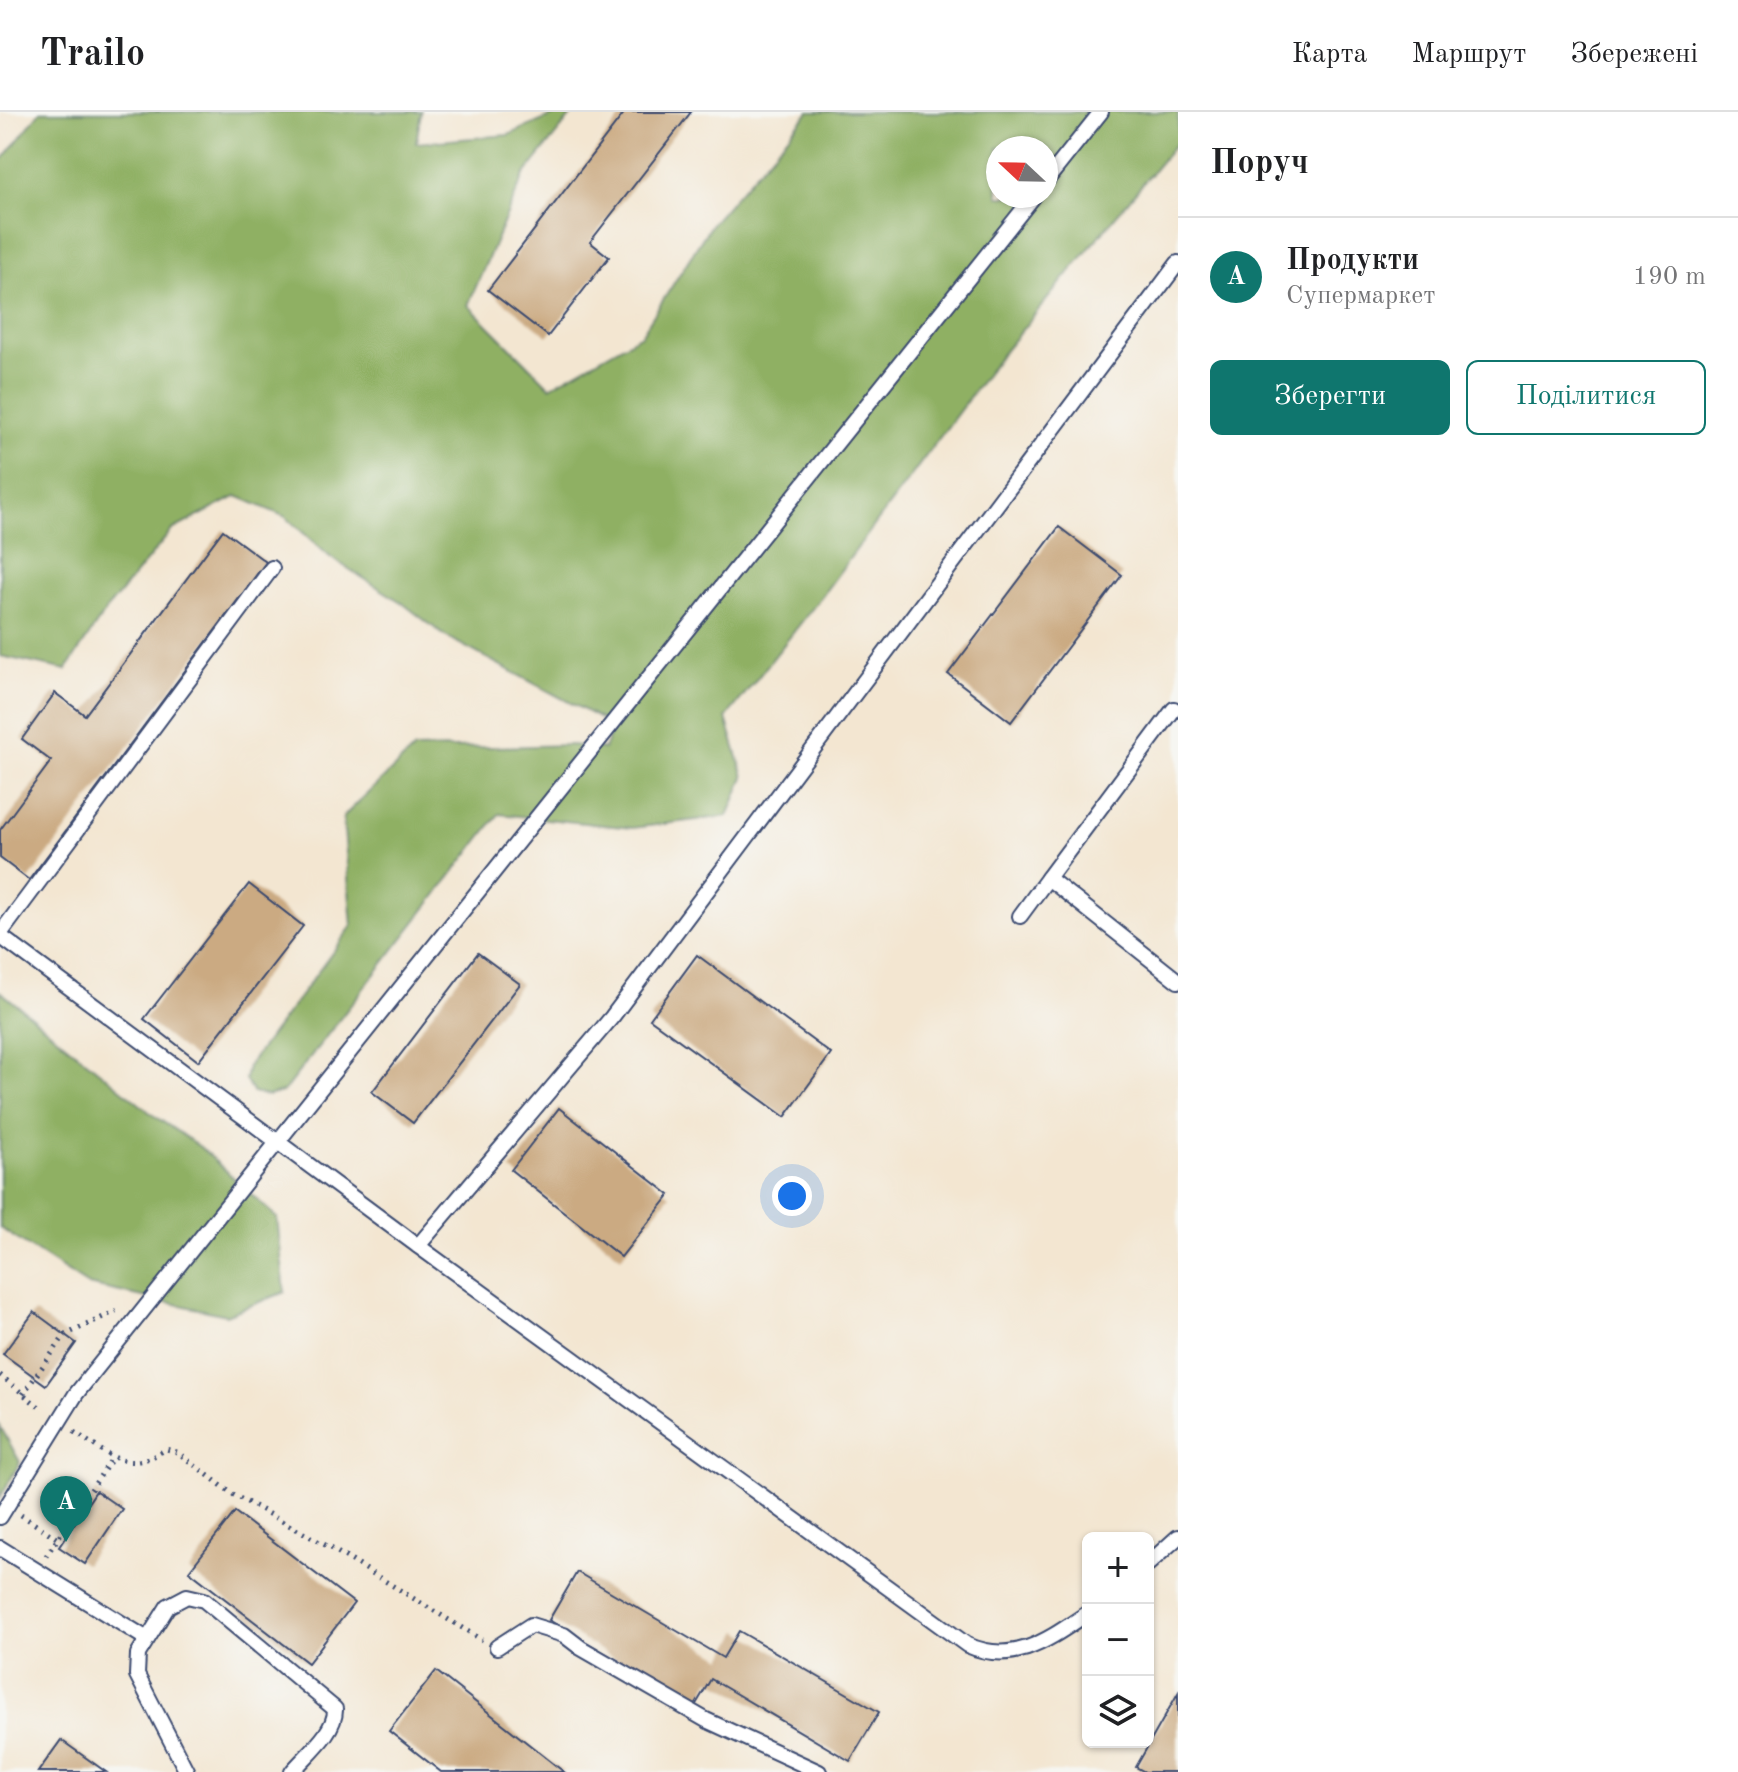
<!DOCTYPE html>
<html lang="uk">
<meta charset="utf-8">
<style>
:root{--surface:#fff;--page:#f6f6f6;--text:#202124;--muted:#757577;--line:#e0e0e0;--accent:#0f766e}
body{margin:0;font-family:"Old Standard TT",serif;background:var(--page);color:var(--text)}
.controls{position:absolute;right:24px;bottom:24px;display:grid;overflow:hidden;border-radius:12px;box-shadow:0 2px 6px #0004}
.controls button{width:72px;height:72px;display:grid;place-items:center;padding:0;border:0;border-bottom:2px solid var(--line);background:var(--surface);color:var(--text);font:40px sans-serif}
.compass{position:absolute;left:986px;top:24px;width:72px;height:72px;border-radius:50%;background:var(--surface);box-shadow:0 2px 6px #0004;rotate:292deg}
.you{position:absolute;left:792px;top:1084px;width:28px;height:28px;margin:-20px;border:6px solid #fff;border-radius:50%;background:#1a73e8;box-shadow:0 0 0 12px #1a73e833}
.badge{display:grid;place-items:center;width:52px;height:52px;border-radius:50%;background:var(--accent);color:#fff;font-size:26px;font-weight:700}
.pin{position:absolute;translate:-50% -66px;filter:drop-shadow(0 2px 4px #0008)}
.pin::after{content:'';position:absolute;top:42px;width:28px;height:24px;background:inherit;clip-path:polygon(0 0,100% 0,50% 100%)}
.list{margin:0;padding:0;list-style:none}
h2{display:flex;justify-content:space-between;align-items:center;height:104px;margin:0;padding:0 32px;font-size:34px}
h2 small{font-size:26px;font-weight:400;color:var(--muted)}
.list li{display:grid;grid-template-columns:52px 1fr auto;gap:24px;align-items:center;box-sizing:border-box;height:120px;padding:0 32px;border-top:2px solid var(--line)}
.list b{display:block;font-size:30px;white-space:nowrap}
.list p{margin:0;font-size:26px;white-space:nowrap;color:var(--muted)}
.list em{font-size:26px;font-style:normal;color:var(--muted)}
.actions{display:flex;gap:16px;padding:24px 32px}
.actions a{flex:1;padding:18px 0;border:2px solid var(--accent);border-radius:12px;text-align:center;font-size:28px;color:var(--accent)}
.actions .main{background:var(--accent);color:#fff}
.icon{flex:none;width:44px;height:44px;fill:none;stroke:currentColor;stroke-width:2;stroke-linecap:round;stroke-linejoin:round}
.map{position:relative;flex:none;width:1178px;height:1660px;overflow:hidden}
header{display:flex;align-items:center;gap:48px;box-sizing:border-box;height:112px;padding:0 40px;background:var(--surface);border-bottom:2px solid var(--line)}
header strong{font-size:38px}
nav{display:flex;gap:44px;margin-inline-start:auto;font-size:28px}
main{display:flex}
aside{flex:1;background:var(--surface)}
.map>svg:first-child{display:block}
.forest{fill:#8fb064;stroke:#557061;stroke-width:2;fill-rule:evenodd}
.building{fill:#cbaa82}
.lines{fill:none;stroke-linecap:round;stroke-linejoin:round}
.lane-casing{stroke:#3b4a6f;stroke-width:18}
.path{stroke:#3b4a6f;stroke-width:5;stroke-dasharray:2 6;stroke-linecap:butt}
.lane{stroke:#fff;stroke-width:14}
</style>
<header>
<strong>Trailo</strong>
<nav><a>Карта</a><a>Маршрут</a><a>Збережені</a></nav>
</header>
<main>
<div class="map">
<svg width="1178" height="1660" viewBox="0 0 1178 1660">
<rect width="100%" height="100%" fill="#f6f6f2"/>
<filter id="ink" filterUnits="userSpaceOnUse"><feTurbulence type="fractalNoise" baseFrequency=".0125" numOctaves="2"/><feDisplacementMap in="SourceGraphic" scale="16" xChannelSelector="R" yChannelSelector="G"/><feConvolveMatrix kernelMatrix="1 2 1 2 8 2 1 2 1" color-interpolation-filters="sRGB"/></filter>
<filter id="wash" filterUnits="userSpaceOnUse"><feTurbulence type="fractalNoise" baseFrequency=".006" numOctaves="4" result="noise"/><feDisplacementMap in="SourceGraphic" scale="32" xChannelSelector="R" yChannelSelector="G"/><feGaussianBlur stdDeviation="1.8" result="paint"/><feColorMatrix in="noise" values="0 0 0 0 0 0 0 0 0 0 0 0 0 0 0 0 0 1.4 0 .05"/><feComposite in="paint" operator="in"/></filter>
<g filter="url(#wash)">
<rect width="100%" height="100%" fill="#f3e6d1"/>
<g class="forest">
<path d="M40 0H421L416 31 508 23 562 0H574L524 63 468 193 550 275 641 223 712 111 809 0H1178V29L1001 243 815 493 726 606 744 665 728 704 632 716 499 702 283 980 267 984 253 981 245 968 248 954 352 814 343 705 414 637 572 633 604 637 614 614 445 524 401 490 330 445 286 405 237 384 172 418 106 498 66 558 0 544V51ZM998 36H1046V84H998Z"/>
<path d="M0 879 153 1003 200 1035 277 1106 285 1180 226 1203 88 1173 0 1116Z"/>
<path d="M0 1314 20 1350 0 1386Z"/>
</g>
<g id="blocks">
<g class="building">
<path d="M625 0H691L590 130 609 145 548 224 488 178Z"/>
<path d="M1059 415 1122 463 1011 610 948 562Z"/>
<path d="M223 418 266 450 29 768 0 746V718L51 649 22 627 55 581 85 603Z"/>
<path d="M249 772 303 814 198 949 144 907Z"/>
<path d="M478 841 520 872 413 1011 372 980Z"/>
<path d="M697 843 831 942 785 1005 650 907Z"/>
<path d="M559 996 670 1083 621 1145 511 1058Z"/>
<path d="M34 1200 76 1231 46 1273 3 1242Z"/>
<path d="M96 1379 122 1397 85 1452 59 1435Z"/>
<path d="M235 1400 354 1491 308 1551 189 1459Z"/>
<path d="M577 1460 723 1546 739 1519 879 1600 850 1649 711 1567 695 1594 549 1508Z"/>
<path d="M436 1559 564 1660H441L389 1619Z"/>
<path d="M1178 1581V1660H1145L1136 1655Z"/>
<path d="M61 1628 106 1660H38Z"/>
</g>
</g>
</g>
<g filter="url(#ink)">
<use href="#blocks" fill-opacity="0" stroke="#3b4a6f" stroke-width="2"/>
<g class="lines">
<g class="lane-casing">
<g id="lane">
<path d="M1046 69 1101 0"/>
<path d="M1174 597 1048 766 1178 869"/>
<path d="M1020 804 1048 766"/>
<path d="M0 822 272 456"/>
<path d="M0 824 418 1134 967 1533C1015 1554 1049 1527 1088 1501"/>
<path d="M418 1134 612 905 1178 151"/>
<path d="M0 1405 76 1282 1034 84"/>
<path d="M0 1436 147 1527"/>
<path d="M1148 1452 1178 1425"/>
<path d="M497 1535 531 1513 564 1523 581 1536 706 1608 819 1660"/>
<path d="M187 1660 137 1563 138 1542 168 1494 187 1484 204 1488 335 1597C336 1620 306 1643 292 1660"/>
</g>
</g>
<g class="path">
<path d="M0 1263 43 1298"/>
<path d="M23 1282 65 1223 116 1199"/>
<path d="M74 1320C109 1342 126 1364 166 1337L177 1340 234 1383 329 1435 482 1528"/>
<path d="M21 1403 58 1427"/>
<path d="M46 1444 113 1345"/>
</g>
<use href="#lane" class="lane"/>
</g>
</g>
</svg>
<div class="controls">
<button>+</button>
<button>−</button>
<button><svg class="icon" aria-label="layers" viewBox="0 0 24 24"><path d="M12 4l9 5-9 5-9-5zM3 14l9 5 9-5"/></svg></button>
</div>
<svg class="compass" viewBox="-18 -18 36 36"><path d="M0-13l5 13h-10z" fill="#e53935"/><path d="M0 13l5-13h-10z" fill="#757577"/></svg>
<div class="you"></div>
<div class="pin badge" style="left:66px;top:1430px">A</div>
</div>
<aside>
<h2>Поруч<small></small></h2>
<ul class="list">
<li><span class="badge">A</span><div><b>Продукти</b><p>Супермаркет</p></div><em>190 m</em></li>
</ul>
<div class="actions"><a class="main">Зберегти</a><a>Поділитися</a></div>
</aside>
</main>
